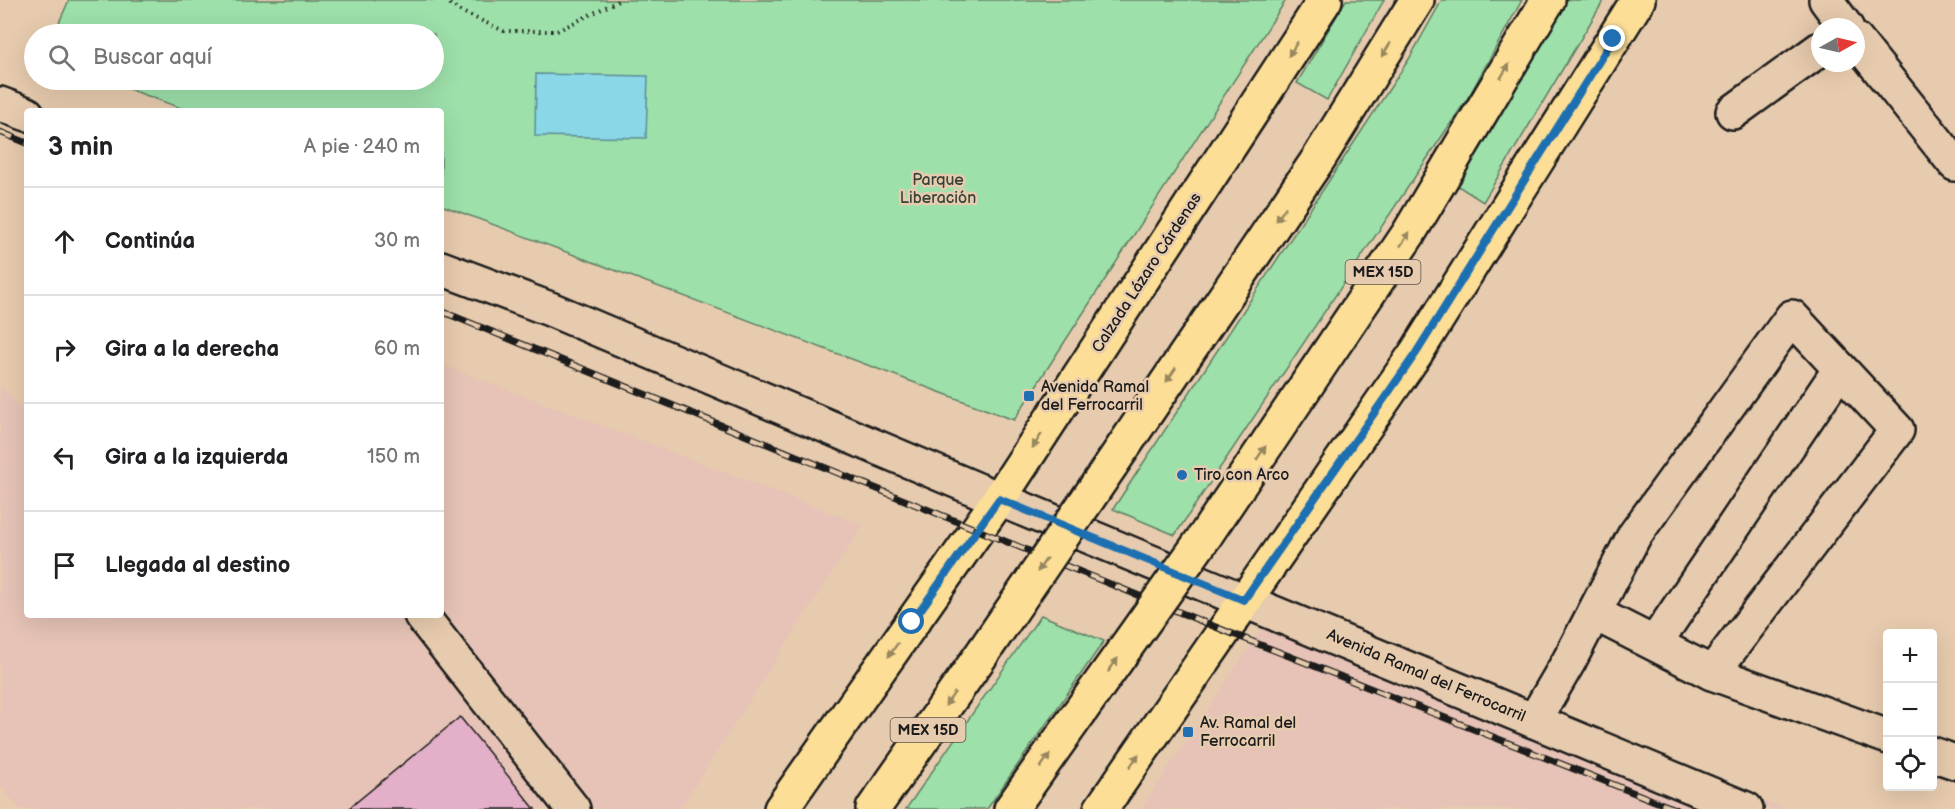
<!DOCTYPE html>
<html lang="es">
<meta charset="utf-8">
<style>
:root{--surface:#fff;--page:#f2f2f2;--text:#202124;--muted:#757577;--line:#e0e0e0}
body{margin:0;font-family:"Balsamiq Sans",sans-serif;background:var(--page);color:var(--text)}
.controls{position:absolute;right:18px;bottom:18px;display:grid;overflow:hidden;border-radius:6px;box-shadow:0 6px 24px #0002}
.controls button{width:54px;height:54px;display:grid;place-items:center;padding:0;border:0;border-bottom:2px solid var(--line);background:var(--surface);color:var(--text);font:30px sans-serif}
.compass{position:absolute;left:1811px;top:18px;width:54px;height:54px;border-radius:50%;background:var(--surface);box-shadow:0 6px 24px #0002;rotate:82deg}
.stop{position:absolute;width:18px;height:18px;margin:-14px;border:4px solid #1f6fb2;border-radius:50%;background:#fff}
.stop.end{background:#1f6fb2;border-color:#fff;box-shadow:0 2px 6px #0008}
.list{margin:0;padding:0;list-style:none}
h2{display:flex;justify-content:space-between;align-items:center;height:78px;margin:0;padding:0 24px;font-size:26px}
h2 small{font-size:20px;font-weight:400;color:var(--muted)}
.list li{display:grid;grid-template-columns:39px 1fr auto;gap:18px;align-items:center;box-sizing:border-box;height:108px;padding:0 24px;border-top:2px solid var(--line)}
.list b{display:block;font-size:22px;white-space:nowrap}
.list em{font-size:20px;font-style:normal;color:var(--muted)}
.icon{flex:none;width:33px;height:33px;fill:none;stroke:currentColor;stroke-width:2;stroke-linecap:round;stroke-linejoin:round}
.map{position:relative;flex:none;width:1955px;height:809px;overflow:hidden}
.search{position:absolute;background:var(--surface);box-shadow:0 6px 24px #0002;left:24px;top:24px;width:420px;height:66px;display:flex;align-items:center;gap:15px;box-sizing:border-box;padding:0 21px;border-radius:33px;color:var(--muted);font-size:22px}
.panel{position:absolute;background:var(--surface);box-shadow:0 6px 24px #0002;left:24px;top:108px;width:420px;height:510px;border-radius:6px}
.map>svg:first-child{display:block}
.built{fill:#e6c3b6}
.green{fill:#9de0aa;stroke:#5c7e63;stroke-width:1.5}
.water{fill:#89d7e7;stroke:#5d8c96;stroke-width:1.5}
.building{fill:#e4afc9;stroke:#1c1c1c;stroke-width:1.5;filter:url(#shadow)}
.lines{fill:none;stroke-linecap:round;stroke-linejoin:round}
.minor-casing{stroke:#1c1c1c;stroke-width:38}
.major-casing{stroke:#1c1c1c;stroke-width:38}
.highway-casing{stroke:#1c1c1c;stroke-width:38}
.path{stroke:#1c1c1c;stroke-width:4;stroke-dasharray:1.5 4.5;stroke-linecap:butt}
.minor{stroke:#e7cbae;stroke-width:33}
.major{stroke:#fcde96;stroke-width:33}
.highway{stroke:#fcde96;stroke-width:33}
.rail-casing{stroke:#1c1c1c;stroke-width:7}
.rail{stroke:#e7cbae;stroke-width:4.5;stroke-dasharray:14;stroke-linecap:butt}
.highway-bridge-casing{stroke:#1c1c1c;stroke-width:38;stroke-linecap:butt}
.highway-bridge{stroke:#fcde96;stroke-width:33}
.oneway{fill:#97875f}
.route{stroke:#1f6fb2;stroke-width:8}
.poi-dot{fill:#1f6fb2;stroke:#e7cbae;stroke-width:2}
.labels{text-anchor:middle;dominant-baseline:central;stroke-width:5;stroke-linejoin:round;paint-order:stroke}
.shield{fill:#e7cbae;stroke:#595048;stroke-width:1.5}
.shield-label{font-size:15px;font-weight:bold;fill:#1c1c1c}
.park-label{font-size:16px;fill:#364338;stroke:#e7cbae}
.street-label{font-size:16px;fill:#1c1c1c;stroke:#e7cbae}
.poi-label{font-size:16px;fill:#1c1c1c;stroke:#e7cbae;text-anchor:start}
</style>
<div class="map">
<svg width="1955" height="809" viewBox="0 0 1955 809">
<defs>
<filter id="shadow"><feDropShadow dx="3.5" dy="6" stdDeviation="0" flood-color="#0004"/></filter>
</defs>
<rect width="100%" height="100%" fill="#e7cbae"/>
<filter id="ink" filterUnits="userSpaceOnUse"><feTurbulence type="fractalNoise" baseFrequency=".0167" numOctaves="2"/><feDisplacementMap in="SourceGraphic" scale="12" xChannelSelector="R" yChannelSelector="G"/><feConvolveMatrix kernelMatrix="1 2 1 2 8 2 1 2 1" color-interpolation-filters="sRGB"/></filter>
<g filter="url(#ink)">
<g class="built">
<path d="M441 364 863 525 680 809H20L0 786V384L27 415V615H441Z"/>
<path d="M1272 613 1786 809H1141Z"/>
</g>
<g class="green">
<path d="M69 0H1286L1014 420 441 205V111H189L104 80H434V34H54Z"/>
<path d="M1346 0H1384L1327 100 1297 83Z"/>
<path d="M1442 0H1522L1469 96 1175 535 1113 509 1409 59Z"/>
<path d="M1566 0H1604L1483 202 1458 186Z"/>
<path d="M1041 615 1104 641 987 809H906Z"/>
</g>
<path class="water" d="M536 74 648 76 646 138 535 136Z"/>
<path class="building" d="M460 717 535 809H348Z"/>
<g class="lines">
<g class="minor-casing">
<g id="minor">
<path d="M1826 0 1846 27"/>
<path d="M1856 40 1955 164"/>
<path d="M0 104 27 114"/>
<path d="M1733 112 1820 49"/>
<path d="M441 268 550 309 999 499 1746 809"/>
<path d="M421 615 573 809"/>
<path d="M1655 643 1840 369"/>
<path d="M1712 673 1888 737"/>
<path d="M1534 721 1569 661 1634 536 1792 317 1897 430 1712 673 1594 613"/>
<path d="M1932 754 1955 762"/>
</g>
</g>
<g class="major-casing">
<g id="major">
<path d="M781 809 999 499 1325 0"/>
<path d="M1101 809 1416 353 1638 0"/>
</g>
</g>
<g class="highway-casing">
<g id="highway">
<path d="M1111 465 1319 158 1417 0"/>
<path d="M1205 536 1409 233 1548 0"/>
<path d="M873 809 984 651"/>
<path d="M1011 809 1079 713"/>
</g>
</g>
<path class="path" d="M445 0 460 11 504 31H557L620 0"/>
<use href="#minor" class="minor"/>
<use href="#major" class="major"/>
<use href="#highway" class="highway"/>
<g class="rail-casing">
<g id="rail">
<path d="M0 132 27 143"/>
<path d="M441 311 1223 630 1675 809"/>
</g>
</g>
<use href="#rail" class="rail"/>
<g class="highway-bridge-casing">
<g id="highway-bridge">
<path d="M984 651 1111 465"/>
<path d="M1079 713 1205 536"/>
</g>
</g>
<use href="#highway-bridge" class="highway-bridge"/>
</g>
<defs><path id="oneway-solid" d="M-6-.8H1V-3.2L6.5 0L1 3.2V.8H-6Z" transform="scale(1.5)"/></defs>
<g class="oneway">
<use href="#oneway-solid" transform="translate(1293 49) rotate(123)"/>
<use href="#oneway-solid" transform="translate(1386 50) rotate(122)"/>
<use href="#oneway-solid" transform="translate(1505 71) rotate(-59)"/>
<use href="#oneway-solid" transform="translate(1281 214) rotate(124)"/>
<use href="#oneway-solid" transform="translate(1405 239) rotate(-57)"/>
<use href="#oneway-solid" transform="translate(1171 375) rotate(124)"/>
<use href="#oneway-solid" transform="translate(1037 441) rotate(123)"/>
<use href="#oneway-solid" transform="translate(1261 453) rotate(-56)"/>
<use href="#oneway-solid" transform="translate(1042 565) rotate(124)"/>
<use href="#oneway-solid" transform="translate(893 650) rotate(125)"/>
<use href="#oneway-solid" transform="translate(1113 665) rotate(-55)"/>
<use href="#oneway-solid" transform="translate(950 699) rotate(125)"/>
<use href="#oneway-solid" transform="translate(1045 761) rotate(-55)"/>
<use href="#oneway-solid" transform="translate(1134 761) rotate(-56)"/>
</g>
</g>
<g class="lines" filter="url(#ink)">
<path class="route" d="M912 622 999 499 1244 600 1416 353 1613 39"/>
</g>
<g class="poi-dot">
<rect x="1023" y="390" width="12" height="12" rx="3"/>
<circle cx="1182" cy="475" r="6"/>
<rect x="1182" y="726" width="12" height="12" rx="3"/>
</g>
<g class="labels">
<g class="shield">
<rect x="1345.5" y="260" width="75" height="24" rx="4.5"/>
<rect x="890.5" y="718" width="75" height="24" rx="4.5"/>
</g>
<g class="shield-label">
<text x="1383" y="272">MEX 15D</text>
<text x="928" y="730">MEX 15D</text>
</g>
<g class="park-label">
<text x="938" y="180">Parque<tspan x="938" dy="18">Liberación</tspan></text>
</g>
<g class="street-label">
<text transform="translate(1147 273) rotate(-57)">Calzada Lázaro Cárdenas</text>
<text transform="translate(1426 676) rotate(23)">Avenida Ramal del Ferrocarril</text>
</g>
<g class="poi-label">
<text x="1041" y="387">Avenida Ramal<tspan x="1041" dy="18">del Ferrocarril</tspan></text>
<text x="1194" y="475">Tiro con Arco</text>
<text x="1200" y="723">Av. Ramal del<tspan x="1200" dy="18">Ferrocarril</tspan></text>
</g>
</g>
</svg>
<div class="controls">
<button>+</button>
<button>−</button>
<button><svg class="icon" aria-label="locate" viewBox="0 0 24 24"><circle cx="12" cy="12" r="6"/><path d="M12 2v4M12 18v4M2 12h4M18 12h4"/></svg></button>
</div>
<svg class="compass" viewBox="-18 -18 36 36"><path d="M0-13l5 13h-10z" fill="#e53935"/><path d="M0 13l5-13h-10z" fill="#757577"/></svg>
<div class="stop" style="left:912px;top:622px"></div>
<div class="stop end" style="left:1613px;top:39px"></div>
<div class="search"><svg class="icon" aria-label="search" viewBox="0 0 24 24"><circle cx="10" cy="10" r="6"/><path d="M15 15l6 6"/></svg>Buscar aquí</div>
<section class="panel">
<h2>3 min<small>A pie · 240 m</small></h2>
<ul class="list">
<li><svg class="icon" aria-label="ahead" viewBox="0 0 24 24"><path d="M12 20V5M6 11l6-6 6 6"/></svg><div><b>Continúa</b></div><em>30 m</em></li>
<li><svg class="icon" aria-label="right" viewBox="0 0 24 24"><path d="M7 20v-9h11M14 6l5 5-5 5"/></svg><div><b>Gira a la derecha</b></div><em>60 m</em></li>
<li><svg class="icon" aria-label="left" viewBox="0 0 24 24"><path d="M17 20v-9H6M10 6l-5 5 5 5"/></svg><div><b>Gira a la izquierda</b></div><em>150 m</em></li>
<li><svg class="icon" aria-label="arrive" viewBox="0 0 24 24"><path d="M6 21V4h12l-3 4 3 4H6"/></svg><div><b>Llegada al destino</b></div></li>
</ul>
</section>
</div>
